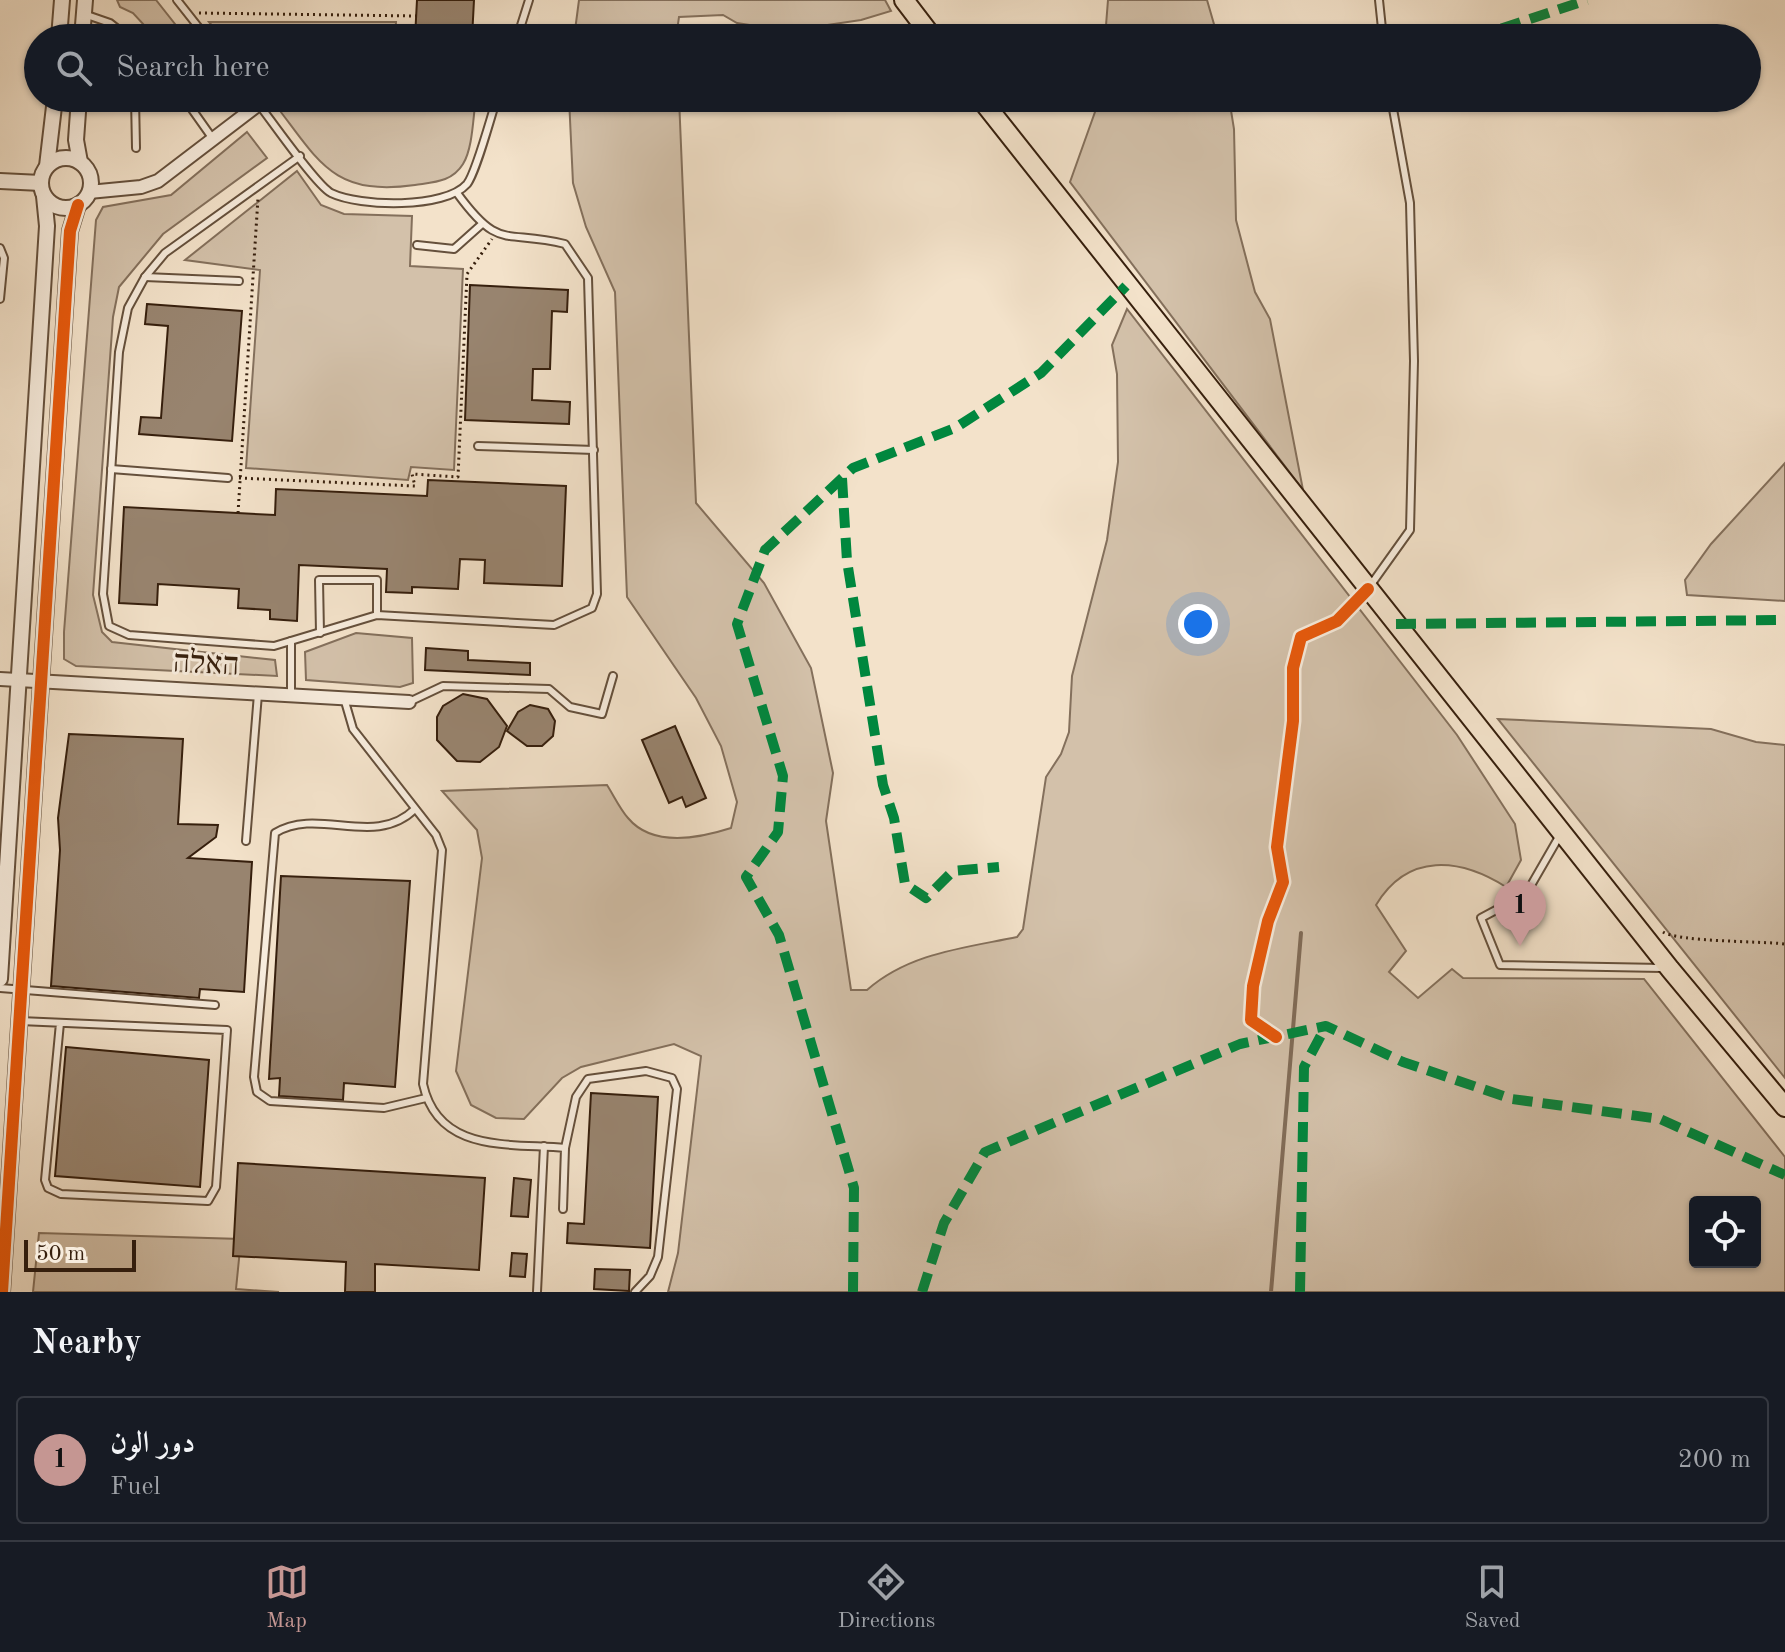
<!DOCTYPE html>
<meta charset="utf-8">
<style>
:root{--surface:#171b24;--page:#20242c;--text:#f1f3f6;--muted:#9ea1a6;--line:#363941;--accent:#c59692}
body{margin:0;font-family:"Old Standard TT",Amiri,"Frank Ruhl Libre",serif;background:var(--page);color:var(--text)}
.controls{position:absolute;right:24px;bottom:24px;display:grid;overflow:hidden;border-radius:8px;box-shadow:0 2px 6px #0004}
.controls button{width:72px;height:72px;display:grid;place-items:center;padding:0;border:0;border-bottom:2px solid var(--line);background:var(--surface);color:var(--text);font:40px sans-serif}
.scale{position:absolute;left:24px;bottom:20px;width:112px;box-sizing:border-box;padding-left:8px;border:4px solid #361f0d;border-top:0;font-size:22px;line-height:28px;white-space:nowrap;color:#361f0d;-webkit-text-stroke:6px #f7ecdd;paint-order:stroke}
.you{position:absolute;left:1198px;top:624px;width:28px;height:28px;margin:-20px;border:6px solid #fff;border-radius:50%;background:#1a73e8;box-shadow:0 0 0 12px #1a73e833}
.badge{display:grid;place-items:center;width:52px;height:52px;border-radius:50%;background:var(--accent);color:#111;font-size:26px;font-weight:700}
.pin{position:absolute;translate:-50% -66px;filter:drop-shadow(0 2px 4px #0008)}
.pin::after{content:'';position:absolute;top:42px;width:28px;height:24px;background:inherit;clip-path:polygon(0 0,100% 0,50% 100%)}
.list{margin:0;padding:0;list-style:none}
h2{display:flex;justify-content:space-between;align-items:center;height:104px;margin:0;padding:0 32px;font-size:34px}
h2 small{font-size:26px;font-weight:400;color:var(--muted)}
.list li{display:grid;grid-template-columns:52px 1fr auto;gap:24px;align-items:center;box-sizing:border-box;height:128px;margin:0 16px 16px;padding:0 16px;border:2px solid var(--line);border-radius:8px}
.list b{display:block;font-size:30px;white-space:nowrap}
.list p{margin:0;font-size:26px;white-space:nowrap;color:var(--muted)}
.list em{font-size:26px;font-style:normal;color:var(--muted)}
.icon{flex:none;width:44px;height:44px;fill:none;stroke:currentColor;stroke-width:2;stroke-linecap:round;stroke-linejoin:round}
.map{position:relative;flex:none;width:1785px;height:1292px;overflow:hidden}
.search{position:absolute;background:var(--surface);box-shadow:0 2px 6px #0004;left:24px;right:24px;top:24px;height:88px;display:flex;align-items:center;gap:20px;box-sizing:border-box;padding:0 28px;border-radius:44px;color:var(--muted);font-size:30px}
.sheet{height:248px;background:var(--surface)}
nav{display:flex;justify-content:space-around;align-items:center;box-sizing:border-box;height:112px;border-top:2px solid var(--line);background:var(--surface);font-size:22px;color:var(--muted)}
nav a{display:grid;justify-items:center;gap:4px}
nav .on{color:var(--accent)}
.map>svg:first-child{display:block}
.green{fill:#d3c1aa;stroke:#84705c;stroke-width:2;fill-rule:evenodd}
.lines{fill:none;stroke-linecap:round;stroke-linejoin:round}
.stream{stroke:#816c58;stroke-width:4}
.building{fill:#98846f;stroke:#361f0d;stroke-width:2}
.service-casing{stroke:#65503c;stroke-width:10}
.minor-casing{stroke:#65503c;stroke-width:16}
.tertiary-casing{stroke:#65503c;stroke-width:18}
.primary-casing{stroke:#361f0d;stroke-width:22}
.path{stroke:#361f0d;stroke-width:3;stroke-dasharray:2 4;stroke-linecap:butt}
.service{stroke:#f7ecdd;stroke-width:6}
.minor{stroke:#f7ecdd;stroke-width:12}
.tertiary{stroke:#f7ecdd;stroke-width:14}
.primary{stroke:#f3e2ca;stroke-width:18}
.quiet{stroke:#00873e;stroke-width:10;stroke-dasharray:20 10;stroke-linecap:butt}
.cycleway-casing{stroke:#f7ecdd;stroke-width:17}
.cycleway{stroke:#e8590c;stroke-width:12}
.labels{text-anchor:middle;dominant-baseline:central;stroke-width:6;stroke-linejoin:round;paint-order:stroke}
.street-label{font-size:32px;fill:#361f0d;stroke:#f7ecdd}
</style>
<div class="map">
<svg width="1785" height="1292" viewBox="0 0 1785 1292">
<rect width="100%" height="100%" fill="#f3e2ca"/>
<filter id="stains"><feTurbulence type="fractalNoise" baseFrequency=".0025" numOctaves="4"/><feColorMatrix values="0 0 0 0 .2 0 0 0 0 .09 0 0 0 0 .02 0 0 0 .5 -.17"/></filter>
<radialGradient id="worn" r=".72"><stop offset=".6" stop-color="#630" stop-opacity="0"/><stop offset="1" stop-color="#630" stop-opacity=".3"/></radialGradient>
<g class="green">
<path d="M117 0H156L186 38H156L133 13 120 7Z"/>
<path d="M579 0H885L891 11 861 20 787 31 737 23 723 15 679 17 676 38H574Z"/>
<path d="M1108 0H1207L1218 38H1105Z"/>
<path d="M209 22H396L395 38H222Z"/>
<path d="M270 98H476C473 116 473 148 463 164 452 182 434 182 415 185 329 197 318 158 270 98Z"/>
<path d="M569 98H679L696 503 764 583 811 668 833 773 826 821 851 990H867C909 953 964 948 1017 937L1023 929 1046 777 1061 754 1069 732 1072 676 1107 540 1118 462 1117 374 1112 345 1127 309 1457 735 1515 824 1521 860 1506 887C1460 858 1408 852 1376 905L1406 951 1389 972 1418 998 1452 969 1463 978 1644 979 1785 1157V1292H668L678 1253 701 1056 674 1044 581 1067 562 1078 524 1119 496 1118 471 1105 456 1071 482 858 477 830 442 791 607 785C614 796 620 809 628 818 653 848 700 838 731 828L737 802 721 746 696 698 627 597 615 292 586 227 573 183ZM1695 1202H1755V1262H1695Z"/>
<path d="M1100 98H1229L1234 129 1236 220 1255 292 1270 319 1303 490 1070 182Z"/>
<path d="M247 132 267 158 163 234 119 287 113 317 93 595 102 632 112 642 275 660 277 676 76 666 64 659V632L96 220 103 207 171 195Z"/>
<path d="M297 171 321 205 344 214 412 216 410 266 463 269 454 470 411 467 408 480 246 468 260 270 185 260Z"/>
<path d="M1785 463V601L1687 595 1685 580 1711 544Z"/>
<path d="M356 633 412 638 413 683 400 687 306 680 305 652Z"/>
<path d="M1498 719 1711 729 1756 742 1785 745V1078Z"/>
<path d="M39 1233 241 1239 236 1289 279 1292H33Z"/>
</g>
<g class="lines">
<path class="stream" d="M1271 1292 1301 933"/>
</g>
<g class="building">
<path d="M417 0H474L472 38H415Z"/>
<path d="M470 285 568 290 567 312 552 311 550 369H533L532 400 570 402 569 424 465 420Z"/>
<path d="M147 304 242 311 232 441 139 434 141 417 161 418 168 326 145 324Z"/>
<path d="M428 480 566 486 562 586 484 583 485 560 460 559 458 589 412 587V593L386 592 387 569 299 565 297 621 270 619V610L238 608 239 589 158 584 157 605 119 603 124 507 275 515 276 489 427 496Z"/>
<path d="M426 648 468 651V660L530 663V675L425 670Z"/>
<path d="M463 694 487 699 507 726 499 747 480 762 457 761 437 740V717L443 706Z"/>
<path d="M530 705 548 709 555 721 553 736 542 746H527L507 731 518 712Z"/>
<path d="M675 726 706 798 686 807 682 797 669 803 642 740Z"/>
<path d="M69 734 183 739 178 824 218 825 216 837 188 858 252 862 244 992 200 989 199 998 51 986 60 850 58 818Z"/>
<path d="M281 876 410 881 395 1087 344 1083 343 1100 279 1096 280 1078 269 1079Z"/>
<path d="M66 1047 209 1060 200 1187 55 1176Z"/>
<path d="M591 1093 658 1097 650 1248 567 1243 568 1223 584 1224Z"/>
<path d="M238 1163 485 1178 479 1270 375 1264V1292H345L346 1262 233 1256Z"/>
<path d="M514 1178 531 1180 528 1217 511 1216Z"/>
<path d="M512 1253 527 1254 525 1277 510 1276Z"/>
<path d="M595 1269 630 1270 629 1291 594 1289Z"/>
</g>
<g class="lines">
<g class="service-casing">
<g id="service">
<path d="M177 0 207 38"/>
<path d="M1379 0 1383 38"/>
<path d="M84 14 110 23 129 38"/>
<path d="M517 38 529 0"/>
<path d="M135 98 136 148"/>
<path d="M184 98 213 139"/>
<path d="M254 98C269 117 315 184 331 193 360 207 445 209 467 184 476 173 491 116 497 98"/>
<path d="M300 156 165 253 145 277 128 308 119 352 103 594 109 626 129 635 274 646 377 615 554 625 592 608 597 594 588 278 565 244C504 229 500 252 457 193"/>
<path d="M417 245 454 249 482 224"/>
<path d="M0 248 4 258 0 299"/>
<path d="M145 277 239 281"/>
<path d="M478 446 594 450"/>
<path d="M111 469 228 478"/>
<path d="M1370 586 1410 530 1414 361 1410 203 1391 98"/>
<path d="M320 633 319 580H377V615"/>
<path d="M291 641V696"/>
<path d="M344 698 353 729 436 835 442 850 423 1084C438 1153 508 1143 565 1148L563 1209"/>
<path d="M409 702 443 686 549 689 570 707 602 714 613 676"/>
<path d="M415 809C374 849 319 806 275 833L254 1077 257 1092 270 1101 384 1108 426 1098"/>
<path d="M1560 835 1526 894 1481 918 1500 965 1662 968"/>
<path d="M246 841 258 694"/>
<path d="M0 988 215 1005"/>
<path d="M20 1021 227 1030 216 1187 208 1201 61 1194 48 1188 45 1180 60 1023"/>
<path d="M565 1148 576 1097 588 1079 646 1071 672 1078 677 1089 658 1257 650 1276 635 1292"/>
<path d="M537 1292 544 1146"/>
</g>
</g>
<g class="minor-casing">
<g id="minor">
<path d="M89 192 141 187 158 181 259 104"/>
<path d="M0 679 409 702"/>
</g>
</g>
<g class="tertiary-casing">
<g id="tertiary">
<path d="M59 38 62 0"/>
<path d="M82 38 85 0"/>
<path d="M79 98 76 140 80 162"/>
<circle cx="66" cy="183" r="25"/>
<path d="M47 166 55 98"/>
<path d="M0 181 41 183"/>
<path d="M0 979 47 226 44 196"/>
<path d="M2 1292 70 231 78 205"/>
</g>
</g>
<g class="primary-casing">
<g id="primary">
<path d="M904 0 933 38"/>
<path d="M980 98 1670 969 1785 1107"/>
</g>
</g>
<g class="path">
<path d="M199 13 417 16"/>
<path d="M239 478 415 486 412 474 458 477 467 274 492 239"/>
<path d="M238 513 258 198"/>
<path d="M1663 932C1679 942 1759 941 1785 944"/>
</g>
<use href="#service" class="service"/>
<use href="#minor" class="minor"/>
<use href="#tertiary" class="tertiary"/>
<use href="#primary" class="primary"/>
<g class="quiet">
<path d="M1473 38 1587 0"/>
<path d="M842 478 847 561 883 785 894 818 905 884 926 898 953 871 999 867"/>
<path d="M1396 624 1785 620"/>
<path d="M853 1292 854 1188 779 935 746 877 778 832 783 776 737 624 765 550 853 468 955 428 1041 373 1126 286"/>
<path d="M922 1292 944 1223 985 1152 1240 1044 1326 1026 1403 1062 1512 1099 1660 1119 1785 1175"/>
<path d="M1300 1292 1304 1067 1326 1026"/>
</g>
<g class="cycleway-casing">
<g id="cycleway">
<path d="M1276 1037 1251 1020 1253 986 1268 921 1283 882 1277 847 1293 721V668L1301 637 1337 621 1368 589"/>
<path d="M2 1292 70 231 78 205"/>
</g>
</g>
<use href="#cycleway" class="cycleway"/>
</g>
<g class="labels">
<g class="street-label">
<text transform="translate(206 665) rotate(3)">האלה</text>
</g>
</g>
<rect width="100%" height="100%" filter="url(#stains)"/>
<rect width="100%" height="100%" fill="url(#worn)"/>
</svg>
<div class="controls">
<button><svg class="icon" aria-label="locate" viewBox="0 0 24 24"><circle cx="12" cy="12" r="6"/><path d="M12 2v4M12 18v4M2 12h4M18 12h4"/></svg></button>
</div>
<div class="scale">50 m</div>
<div class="you"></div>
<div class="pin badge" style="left:1520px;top:946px">1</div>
<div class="search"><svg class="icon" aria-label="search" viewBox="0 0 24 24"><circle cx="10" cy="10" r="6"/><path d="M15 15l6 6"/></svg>Search here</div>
</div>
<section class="sheet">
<h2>Nearby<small></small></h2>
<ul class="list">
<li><span class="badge">1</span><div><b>دور الون</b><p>Fuel</p></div><em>200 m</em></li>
</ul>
</section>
<nav>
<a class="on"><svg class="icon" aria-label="map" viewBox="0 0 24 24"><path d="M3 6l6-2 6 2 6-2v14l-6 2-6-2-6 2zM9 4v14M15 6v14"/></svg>Map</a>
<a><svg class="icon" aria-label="directions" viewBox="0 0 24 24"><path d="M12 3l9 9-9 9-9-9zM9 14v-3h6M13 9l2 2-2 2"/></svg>Directions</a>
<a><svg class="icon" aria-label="saved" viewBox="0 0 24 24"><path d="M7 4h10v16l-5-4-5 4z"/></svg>Saved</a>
</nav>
